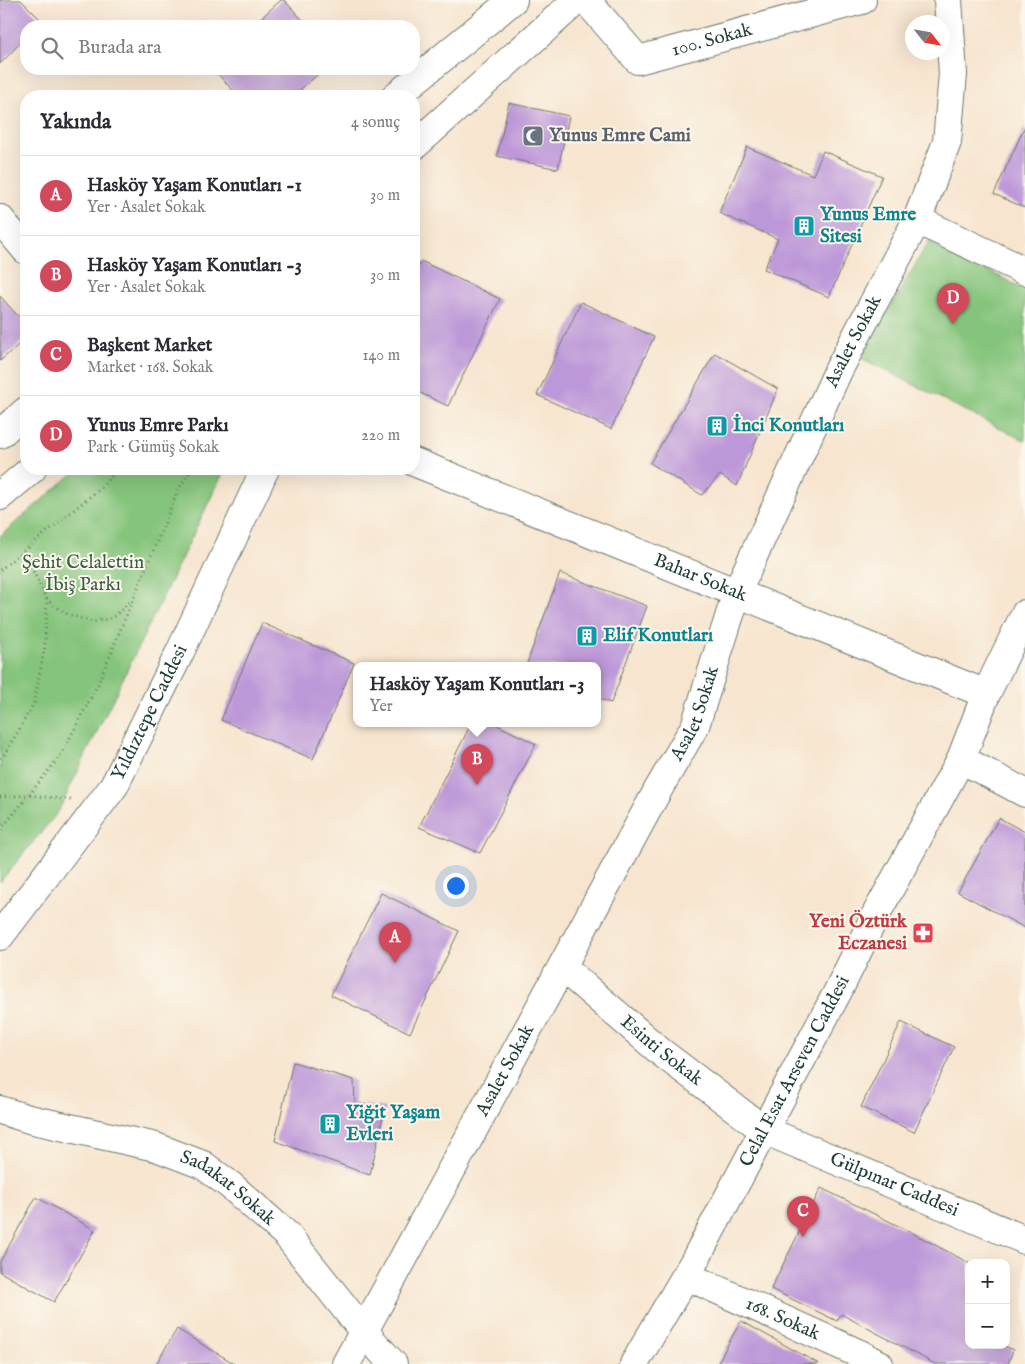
<!DOCTYPE html>
<html lang="tr">
<meta charset="utf-8">
<style>
:root{--surface:#fff;--page:#f7f7f7;--text:#2b2b33;--muted:#7c7c81;--line:#e1e1e2;--accent:#d1495b}
body{margin:0;font-family:"IM FELL English",serif;background:var(--page);color:var(--text)}
.controls{position:absolute;right:15px;bottom:15px;display:grid;overflow:hidden;border-radius:10px;box-shadow:0 5px 20px #0002}
.controls button{width:45px;height:45px;display:grid;place-items:center;padding:0;border:0;border-bottom:1px solid var(--line);background:var(--surface);color:var(--text);font:25px sans-serif}
.compass{position:absolute;left:905px;top:15px;width:45px;height:45px;border-radius:50%;background:var(--surface);box-shadow:0 5px 20px #0002;rotate:121deg}
.you{position:absolute;left:455px;top:885px;width:18px;height:18px;margin:-12px;border:4px solid #fff;border-radius:50%;background:#1a73e8;box-shadow:0 0 0 8px #1a73e833}
.badge{display:grid;place-items:center;width:32px;height:32px;border-radius:50%;background:var(--accent);color:#fff;font-size:16px;font-weight:700}
.pin{position:absolute;translate:-50% -41px;filter:drop-shadow(0 1px 2px #0008)}
.pin::after{content:'';position:absolute;top:26px;width:18px;height:15px;background:inherit;clip-path:polygon(0 0,100% 0,50% 100%)}
.popup{position:absolute;left:353px;top:662px;width:248px;height:65px;box-sizing:border-box;display:grid;place-content:center;border-radius:10px;background:var(--surface);filter:drop-shadow(0 1px 4px #0005);font-size:16px;white-space:nowrap;color:var(--muted)}
.popup b{font-size:19px;color:var(--text)}
.popup::after{content:'';position:absolute;left:50%;top:100%;margin-left:-10px;border:10px solid transparent;border-top-color:var(--surface)}
.list{margin:0;padding:0;list-style:none}
h2{display:flex;justify-content:space-between;align-items:center;height:65px;margin:0;padding:0 20px;font-size:21px}
h2 small{font-size:16px;font-weight:400;color:var(--muted)}
.list li{display:grid;grid-template-columns:32px 1fr auto;gap:15px;align-items:center;box-sizing:border-box;height:80px;padding:0 20px;border-top:1px solid var(--line)}
.list b{display:block;font-size:19px;white-space:nowrap}
.list p{margin:0;font-size:16px;white-space:nowrap;color:var(--muted)}
.list em{font-size:16px;font-style:normal;color:var(--muted)}
.icon{flex:none;width:28px;height:28px;fill:none;stroke:currentColor;stroke-width:2;stroke-linecap:round;stroke-linejoin:round}
.map{position:relative;flex:none;width:1025px;height:1364px;overflow:hidden}
.search{position:absolute;background:var(--surface);box-shadow:0 5px 20px #0002;left:20px;top:20px;width:400px;height:55px;display:flex;align-items:center;gap:12px;box-sizing:border-box;padding:0 18px;border-radius:20px;color:var(--muted);font-size:19px}
.panel{position:absolute;background:var(--surface);box-shadow:0 5px 20px #0002;left:20px;top:90px;width:400px;height:385px;border-radius:20px}
.map>svg:first-child{display:block}
.green{fill:#85c47c;stroke:#528058}
.building{fill:#bd98d8}
.lines{fill:none;stroke-linecap:round;stroke-linejoin:round}
.minor-casing{stroke:#6b786a;stroke-width:30}
.secondary-casing{stroke:#6b786a;stroke-width:30}
.path{stroke:#6b786a;stroke-width:3;stroke-dasharray:1 4;stroke-linecap:butt}
.minor{stroke:#fff;stroke-width:28}
.secondary{stroke:#fff;stroke-width:28}
.labels{text-anchor:middle;dominant-baseline:central;stroke-width:4;stroke-linejoin:round;paint-order:stroke}
.street-label{font-size:19px;fill:#1f3d34;stroke:#fbf7ec}
.worship-label{font-size:19px;font-weight:bold;fill:#5b616d;stroke:#fbf7ec;text-anchor:start}
.culture-label{font-size:19px;font-weight:bold;fill:#0d838f;stroke:#fbf7ec;text-anchor:start}
.park-label{font-size:19px;fill:#385f46;stroke:#fbf7ec}
.health-label{font-size:19px;font-weight:bold;fill:#be3a42;stroke:#fbf7ec;text-anchor:end}
</style>
<div class="map">
<svg width="1025" height="1364" viewBox="0 0 1025 1364">
<rect width="100%" height="100%" fill="#fbf7ec"/>
<filter id="ink" filterUnits="userSpaceOnUse"><feTurbulence type="fractalNoise" baseFrequency=".02" numOctaves="2"/><feDisplacementMap in="SourceGraphic" scale="10" xChannelSelector="R" yChannelSelector="G"/><feConvolveMatrix kernelMatrix="1 2 1 2 8 2 1 2 1" color-interpolation-filters="sRGB"/></filter>
<filter id="wash" filterUnits="userSpaceOnUse"><feTurbulence type="fractalNoise" baseFrequency=".0096" numOctaves="4" result="noise"/><feDisplacementMap in="SourceGraphic" scale="20" xChannelSelector="R" yChannelSelector="G"/><feGaussianBlur stdDeviation="1.12" result="paint"/><feColorMatrix in="noise" values="0 0 0 0 0 0 0 0 0 0 0 0 0 0 0 0 0 1.4 0 .05"/><feComposite in="paint" operator="in"/></filter>
<g filter="url(#wash)">
<rect width="100%" height="100%" fill="#f7e5cf"/>
<g class="green">
<path d="M930 239 1025 290V441L861 358Z"/>
<path d="M78 469H225L58 812 0 882V536Z"/>
</g>
<g id="blocks">
<g class="building">
<path d="M0 0H21L42 21 36 26H26V37L0 64Z"/>
<path d="M281 0H284L308 26H252Z"/>
<path d="M213 69H324L293 96H238Z"/>
<path d="M509 103 569 116 558 169 497 156Z"/>
<path d="M1025 126V208L994 194Z"/>
<path d="M747 147 813 175 823 151 882 176 829 297 764 269 778 239 719 213Z"/>
<path d="M421 261 500 299 448 406 414 390V277Z"/>
<path d="M0 296 26 325V338L0 361Z"/>
<path d="M581 302 654 337 611 429 537 395Z"/>
<path d="M715 353 778 389 737 486 720 475 702 495 650 463Z"/>
<path d="M560 573 647 606 611 703 597 698V666H526Z"/>
<path d="M262 623 354 663 313 759 221 720Z"/>
<path d="M471 724H495L536 744 480 853 419 827Z"/>
<path d="M999 818 1025 832V928L958 892Z"/>
<path d="M381 893 459 931 410 1033 331 995Z"/>
<path d="M901 1022 954 1047 914 1132 861 1107Z"/>
<path d="M293 1062 354 1080 355 1104 385 1108 370 1175 275 1141Z"/>
<path d="M821 1188 909 1231 969 1263V1345H1003L1013 1350 1008 1364H935L841 1314 837 1321 771 1289Z"/>
<path d="M36 1197 95 1230 54 1302 0 1272V1262Z"/>
<path d="M741 1321 819 1364H717Z"/>
<path d="M177 1329 235 1364H156Z"/>
</g>
</g>
</g>
<g filter="url(#ink)">
<use href="#blocks" fill-opacity="0" stroke="#6b786a" stroke-width="1"/>
<g class="lines">
<g class="minor-casing">
<g id="minor">
<path id="s1" d="M586 0 638 60 862 0"/>
<path d="M0 219 26 250"/>
<path d="M917 220 1025 271"/>
<path id="s2" d="M414 462 986 694"/>
<path d="M961 759 1025 793"/>
<path id="s3" d="M0 936 114 786 180 652 265 469"/>
<path id="s4" d="M562 967 662 1053 764 1130 1025 1240"/>
<path id="s5" d="M0 1110 29 1119 156 1147 203 1165 230 1185 287 1235 364 1332 393 1364"/>
<path id="s6" d="M687 1276 862 1355 879 1364"/>
<path id="s7" d="M346 1364 659 788 695 726 737 592 838 371 917 220 947 142 953 74 948 0"/>
</g>
</g>
<g class="secondary-casing">
<g id="secondary">
<path d="M396 96 513 0"/>
<path d="M414 146 577 0"/>
<path d="M0 434 26 411"/>
<path d="M0 496 32 469"/>
<path id="s8" d="M634 1364 695 1260 837 993 875 916 961 759 986 694 1025 614"/>
</g>
</g>
<g class="path">
<path d="M28 547 33 571 47 600 67 614 93 622 112 618 132 600"/>
<path d="M0 570 102 487 114 473 115 469"/>
<path d="M0 758 5 754 34 703 45 646 47 600"/>
<path d="M0 797 29 795 71 800"/>
<path d="M0 829 12 816 61 755 98 684 179 488 192 469"/>
</g>
<use href="#minor" class="minor"/>
<use href="#secondary" class="secondary"/>
</g>
</g>
<defs>
<g id="mosque-square" transform="scale(1.125)"><rect x="-9" y="-9" width="18" height="18" rx="4" fill="#6b7280" stroke="#fbf7ec"/><path d="M3.5-4.9A6 6 0 1 0 3.5 4.9A5 5 0 1 1 3.5-4.9Z" fill="#fff"/></g>
<g id="building-square" transform="scale(1.125)"><rect x="-9" y="-9" width="18" height="18" rx="4" fill="#0f9aa8" stroke="#fbf7ec"/><path d="M-4-6H4V6H1V3H-1V6H-4ZM-2.5-4.3h1.7v1.8h-1.7ZM.8-4.3h1.7v1.8H.8ZM-2.5-1h1.7V.8h-1.7ZM.8-1h1.7V.8H.8Z" fill="#fff"/></g>
<g id="pharmacy-square" transform="scale(1.125)"><rect x="-9" y="-9" width="18" height="18" rx="4" fill="#e0444e" stroke="#fbf7ec"/><path d="M-2-6h4v4h4v4h-4v4h-4v-4h-4v-4h4Z" fill="#fff"/></g>
</defs>
<g fill-rule="evenodd">
<use href="#mosque-square" x="533" y="136"/>
<use href="#building-square" x="804" y="226"/>
<use href="#building-square" x="717" y="426"/>
<use href="#building-square" x="587" y="636"/>
<use href="#pharmacy-square" x="923" y="933"/>
<use href="#building-square" x="330" y="1124"/>
</g>
<g class="labels">
<g class="street-label">
<text stroke="none"><textPath href="#s1" startOffset="156">100. Sokak</textPath></text>
<text stroke="none"><textPath href="#s7" startOffset="1144">Asalet Sokak</textPath></text>
<text stroke="none"><textPath href="#s2" startOffset="309">Bahar Sokak</textPath></text>
<text stroke="none"><textPath href="#s3" startOffset="270">Yıldıztepe Caddesi</textPath></text>
<text stroke="none"><textPath href="#s7" startOffset="739">Asalet Sokak</textPath></text>
<text stroke="none"><textPath href="#s4" startOffset="130">Esinti Sokak</textPath></text>
<text stroke="none"><textPath href="#s7" startOffset="334">Asalet Sokak</textPath></text>
<text stroke="none"><textPath href="#s8" startOffset="334">Celal Esat Arseven Caddesi</textPath></text>
<text stroke="none"><textPath href="#s4" startOffset="401">Gülpınar Caddesi</textPath></text>
<text stroke="none"><textPath href="#s5" startOffset="244">Sadakat Sokak</textPath></text>
<text stroke="none"><textPath href="#s6" startOffset="105">168. Sokak</textPath></text>
</g>
<g class="worship-label">
<text x="549" y="136">Yunus Emre Cami</text>
</g>
<g class="culture-label">
<text x="820" y="215">Yunus Emre<tspan x="820" dy="22">Sitesi</tspan></text>
<text x="733" y="426">İnci Konutları</text>
<text x="603" y="636">Elif Konutları</text>
<text x="346" y="1113">Yiğit Yaşam<tspan x="346" dy="22">Evleri</tspan></text>
</g>
<g class="park-label">
<text x="83" y="563">Şehit Celalettin<tspan x="83" dy="22">İbiş Parkı</tspan></text>
</g>
<g class="health-label">
<text x="907" y="922">Yeni Öztürk<tspan x="907" dy="22">Eczanesi</tspan></text>
</g>
</g>
</svg>
<div class="controls">
<button>+</button>
<button>−</button>
</div>
<svg class="compass" viewBox="-18 -18 36 36"><path d="M0-13l5 13h-10z" fill="#e53935"/><path d="M0 13l5-13h-10z" fill="#7c7c81"/></svg>
<div class="you"></div>
<div class="pin badge" style="left:395px;top:963px">A</div>
<div class="pin badge" style="left:477px;top:785px">B</div>
<div class="popup"><b>Hasköy Yaşam Konutları -3</b>Yer</div>
<div class="pin badge" style="left:803px;top:1237px">C</div>
<div class="pin badge" style="left:953px;top:324px">D</div>
<div class="search"><svg class="icon" aria-label="search" viewBox="0 0 24 24"><circle cx="10" cy="10" r="6"/><path d="M15 15l6 6"/></svg>Burada ara</div>
<section class="panel">
<h2>Yakında<small>4 sonuç</small></h2>
<ul class="list">
<li><span class="badge">A</span><div><b>Hasköy Yaşam Konutları -1</b><p>Yer · Asalet Sokak</p></div><em>30 m</em></li>
<li><span class="badge">B</span><div><b>Hasköy Yaşam Konutları -3</b><p>Yer · Asalet Sokak</p></div><em>30 m</em></li>
<li><span class="badge">C</span><div><b>Başkent Market</b><p>Market · 168. Sokak</p></div><em>140 m</em></li>
<li><span class="badge">D</span><div><b>Yunus Emre Parkı</b><p>Park · Gümüş Sokak</p></div><em>220 m</em></li>
</ul>
</section>
</div>
